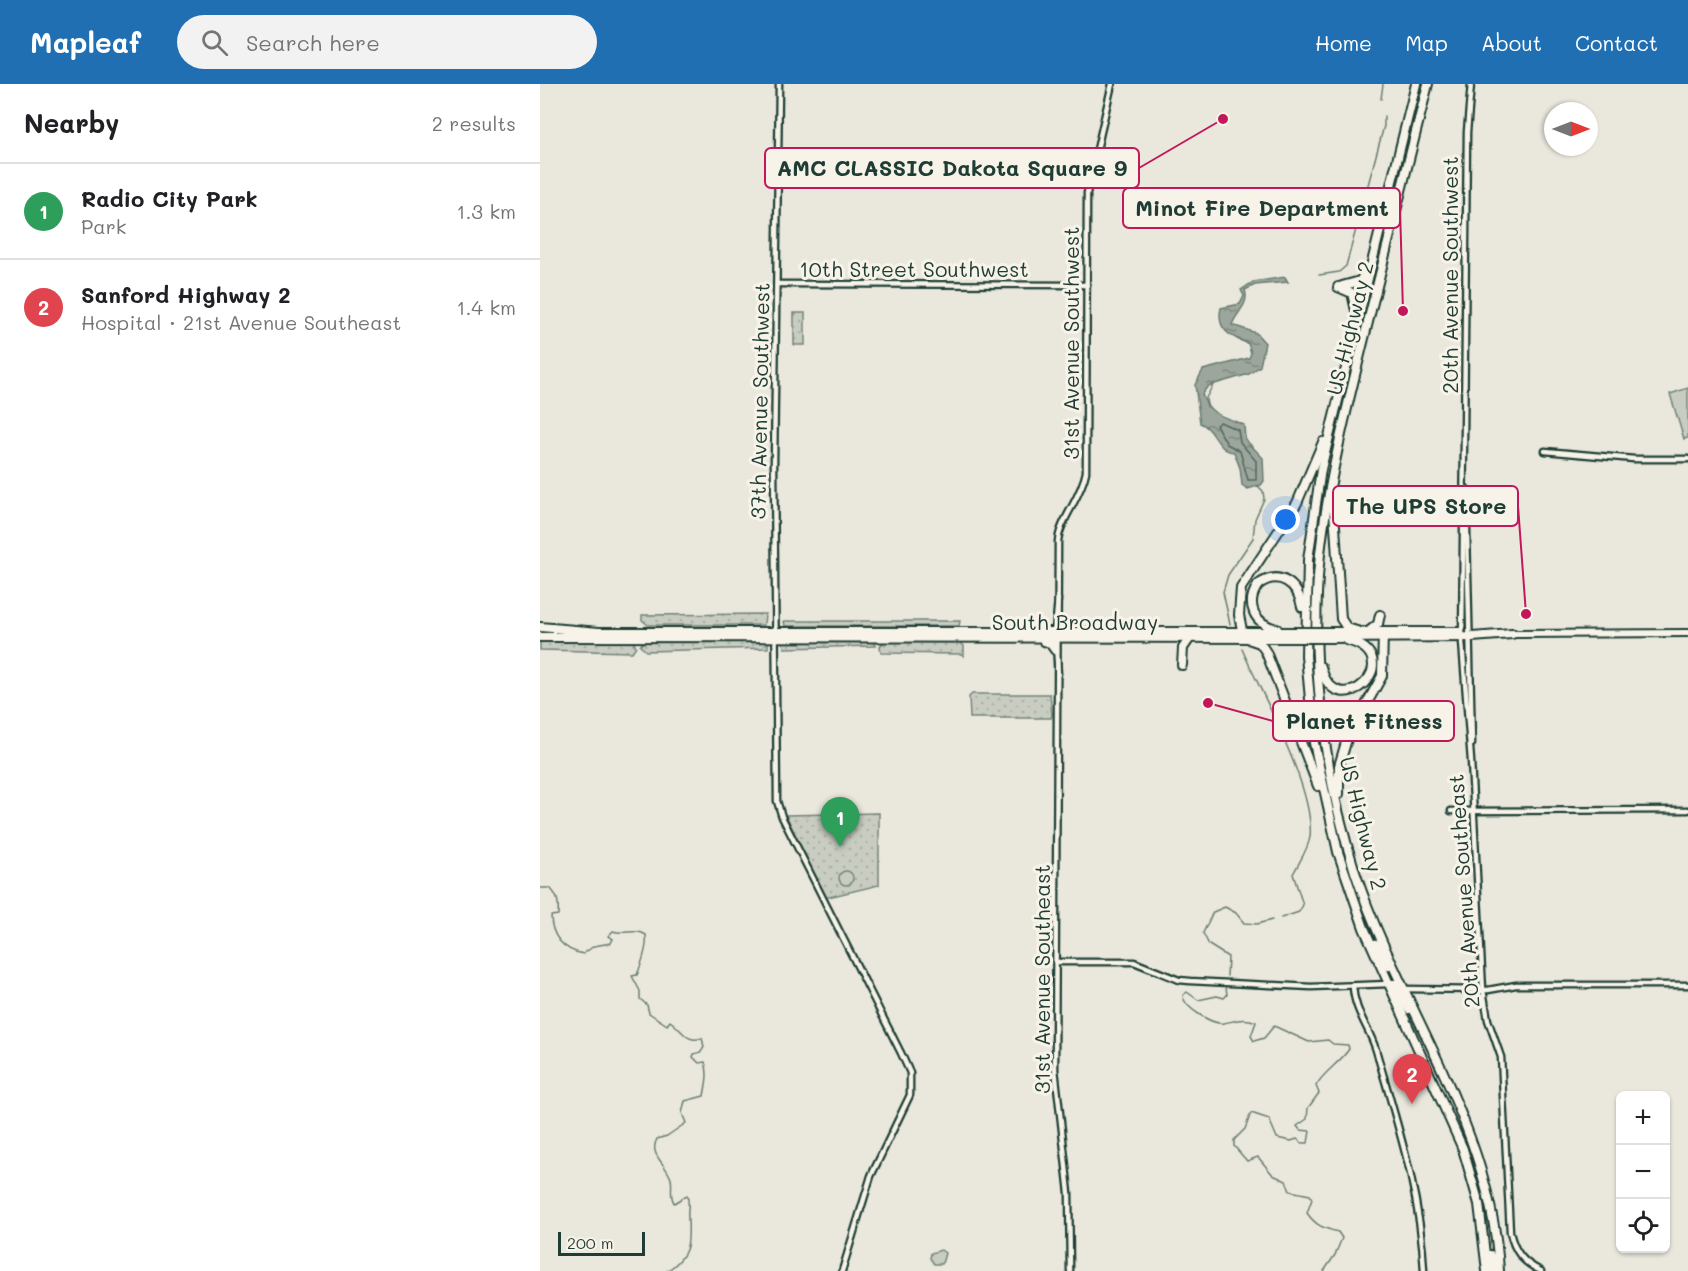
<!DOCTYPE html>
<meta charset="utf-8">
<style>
:root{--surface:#fff;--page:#f2f2f2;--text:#202124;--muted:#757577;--line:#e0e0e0;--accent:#1f6fb2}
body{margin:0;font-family:Mali,sans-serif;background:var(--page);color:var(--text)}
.controls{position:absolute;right:18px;bottom:18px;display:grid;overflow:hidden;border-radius:9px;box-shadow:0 2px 4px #0004}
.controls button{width:54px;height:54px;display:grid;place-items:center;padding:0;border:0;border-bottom:2px solid var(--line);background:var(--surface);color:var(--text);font:30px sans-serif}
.compass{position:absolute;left:1004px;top:18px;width:54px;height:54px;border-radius:50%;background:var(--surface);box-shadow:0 2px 4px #0004;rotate:90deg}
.scale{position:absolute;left:18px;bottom:15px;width:87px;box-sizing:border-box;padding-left:6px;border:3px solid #1f3d34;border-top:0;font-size:16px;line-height:21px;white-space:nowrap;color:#1f3d34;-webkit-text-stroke:4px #f7f3e8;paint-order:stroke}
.you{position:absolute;left:746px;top:436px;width:21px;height:21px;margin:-15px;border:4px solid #fff;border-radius:50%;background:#1a73e8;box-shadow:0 0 0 9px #1a73e833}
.badge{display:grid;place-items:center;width:39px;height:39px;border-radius:50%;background:var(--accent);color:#fff;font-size:20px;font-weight:700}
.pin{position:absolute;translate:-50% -50px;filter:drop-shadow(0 2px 3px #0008)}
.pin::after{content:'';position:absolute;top:32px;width:21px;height:18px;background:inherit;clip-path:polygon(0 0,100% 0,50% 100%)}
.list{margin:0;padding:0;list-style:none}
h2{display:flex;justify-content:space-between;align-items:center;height:78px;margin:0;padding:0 24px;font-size:26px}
h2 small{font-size:20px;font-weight:400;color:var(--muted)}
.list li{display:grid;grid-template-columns:39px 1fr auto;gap:18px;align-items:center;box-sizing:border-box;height:96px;padding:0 24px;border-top:2px solid var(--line)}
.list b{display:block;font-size:22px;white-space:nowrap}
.list p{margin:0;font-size:20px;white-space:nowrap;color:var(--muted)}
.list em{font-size:20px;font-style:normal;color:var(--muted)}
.icon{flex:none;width:33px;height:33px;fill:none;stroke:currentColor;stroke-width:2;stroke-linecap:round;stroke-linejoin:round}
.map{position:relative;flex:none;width:1148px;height:1187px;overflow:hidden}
header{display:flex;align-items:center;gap:36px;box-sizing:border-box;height:84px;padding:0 30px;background:var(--accent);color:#fff}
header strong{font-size:28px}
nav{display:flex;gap:33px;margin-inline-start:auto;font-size:21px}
.search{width:420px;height:54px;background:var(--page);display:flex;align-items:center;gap:15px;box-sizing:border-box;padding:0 21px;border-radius:33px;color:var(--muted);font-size:22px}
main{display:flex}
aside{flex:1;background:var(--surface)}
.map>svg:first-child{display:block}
.grass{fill:url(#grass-dots);stroke:#74847a;stroke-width:1.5}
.garden{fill:#c8ccc1;stroke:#74847a;stroke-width:1.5}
.water{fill:url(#water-ripples);stroke:#6a7c72;stroke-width:1.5}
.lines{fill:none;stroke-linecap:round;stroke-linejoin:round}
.shore{stroke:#51675e;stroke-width:1.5}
.stream{stroke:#6a7c72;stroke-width:1.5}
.secondary-casing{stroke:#1f3d34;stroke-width:9}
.primary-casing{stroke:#1f3d34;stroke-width:10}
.highway-casing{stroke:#1f3d34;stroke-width:12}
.secondary{stroke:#f7f3e8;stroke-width:4.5}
.primary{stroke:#f7f3e8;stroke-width:6}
.highway{stroke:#f7f3e8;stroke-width:8}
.highway-bridge-casing{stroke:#1f3d34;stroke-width:12;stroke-linecap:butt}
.highway-bridge{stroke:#f7f3e8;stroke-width:8}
.labels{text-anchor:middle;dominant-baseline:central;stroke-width:6;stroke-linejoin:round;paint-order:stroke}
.street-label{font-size:21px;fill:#1f3d34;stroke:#f7f3e8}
.leader{fill:none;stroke:#c2185b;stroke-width:2}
.callout-dot{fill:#c2185b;stroke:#f7f3e8;stroke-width:2}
.callout{fill:#f7f3e8;stroke:#c2185b;stroke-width:2}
.callout-label{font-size:22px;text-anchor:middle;font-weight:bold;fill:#1f3d34}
</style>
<header>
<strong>Mapleaf</strong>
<div class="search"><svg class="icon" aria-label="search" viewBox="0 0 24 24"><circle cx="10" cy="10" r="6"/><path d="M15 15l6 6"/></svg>Search here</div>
<nav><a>Home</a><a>Map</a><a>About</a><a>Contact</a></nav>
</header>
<main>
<aside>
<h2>Nearby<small>2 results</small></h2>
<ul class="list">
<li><span class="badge" style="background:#2e9e5b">1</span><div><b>Radio City Park</b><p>Park</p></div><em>1.3 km</em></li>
<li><span class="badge" style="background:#e0444e">2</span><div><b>Sanford Highway 2</b><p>Hospital · 21st Avenue Southeast</p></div><em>1.4 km</em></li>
</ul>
</aside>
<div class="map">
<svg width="1148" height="1187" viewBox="0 0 1148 1187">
<defs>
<pattern id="grass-dots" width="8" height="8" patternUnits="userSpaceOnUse" patternTransform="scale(1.5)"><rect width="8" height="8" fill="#c8ccc1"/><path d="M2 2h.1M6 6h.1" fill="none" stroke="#abb0a6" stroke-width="1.8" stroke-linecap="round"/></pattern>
<pattern id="water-ripples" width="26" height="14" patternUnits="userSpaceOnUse" patternTransform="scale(1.5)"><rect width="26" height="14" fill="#9ca69c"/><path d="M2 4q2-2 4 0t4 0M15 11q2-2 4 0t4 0" fill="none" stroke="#7f8880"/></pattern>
</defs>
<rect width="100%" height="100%" fill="#eae8dd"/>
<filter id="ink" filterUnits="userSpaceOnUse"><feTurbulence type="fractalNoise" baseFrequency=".0167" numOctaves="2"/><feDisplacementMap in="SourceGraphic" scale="12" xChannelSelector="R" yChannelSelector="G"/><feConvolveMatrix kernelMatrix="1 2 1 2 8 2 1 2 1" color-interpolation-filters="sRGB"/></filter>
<g filter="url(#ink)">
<g class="grass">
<rect x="254" y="229" width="11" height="32"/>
<path d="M225 530 224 541H108L102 536V531Z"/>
<path d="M244 537H420L419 542H245Z"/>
<path d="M0 555 92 557 96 562 92 568 0 566Z"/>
<path d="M104 557 228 558V564L106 567 100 562Z"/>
<path d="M243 557H333L336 562 244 564Z"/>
<path d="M345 557H419L424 562V572L421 570 341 569 340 562Z"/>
<path d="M432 610H510L512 631 511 634H430L429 613Z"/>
<path d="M339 729V801L285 814 246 731Z"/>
</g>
<g class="garden">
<path d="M1148 304V354L1144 355 1130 310Z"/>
<circle cx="306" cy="794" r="7"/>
<path d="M401 1166 405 1169 402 1180H394L390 1174 391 1169Z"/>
</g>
<path class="water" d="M745 193 748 198 715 201 705 206C710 221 696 228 692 241L716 249 725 259 720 282 709 290 668 302 662 310C669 332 684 332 704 341L705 355 723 374 724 397 721 401 708 405 702 401 700 384 694 368C676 367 676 345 660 339L655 301 663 286 709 274 711 269 708 259C690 253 676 245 681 224L700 220 704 212 701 206 713 198Z"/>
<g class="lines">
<path class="shore" d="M680 338 698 346 700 358 716 377V396H708L700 367 687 360 676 341Z"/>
<g class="stream">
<path d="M841 15 843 0"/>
<path d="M779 191 799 188 806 182 844 42V32"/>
<path d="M697 255 709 260"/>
<path d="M667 323 666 314 674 299"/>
<path d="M690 540 683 508 688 491 713 454 715 435 724 415 723 407 717 401"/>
<path d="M702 565C722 611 775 705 770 753 768 766 759 778 753 790L763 821 759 828 741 834"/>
<path d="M0 804H10C18 812 19 819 18 831L11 832C11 852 23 866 43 870L54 862 71 859 73 855 68 852 73 847C84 851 95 844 106 851 108 862 101 881 97 891L92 892 100 907V915L107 921 109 929 127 941 130 937C142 945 147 960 162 954L164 963 161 968 154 970 153 973 159 979 165 978C169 990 166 1000 164 1012L145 1017 142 1029 146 1039 127 1052 117 1055C108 1071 127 1080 131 1095 133 1104 129 1110 134 1119L147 1111C150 1121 147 1126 148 1135 149 1160 150 1171 127 1187"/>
<path d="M687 892 688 873 669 861 663 849 673 828 685 823 696 829 704 839 717 840 732 836"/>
<path d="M686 903 687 911 684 914 677 912 658 916 647 908 643 911C643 923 672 941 684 939 695 937 704 933 716 938L711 952 714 957 724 954 734 942 769 958 788 956 793 960 808 961 809 965C801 978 782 989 776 1002L779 1009 768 1024 767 1035 757 1042 760 1046 770 1047 768 1059H762L757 1055 751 1057 737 1054 729 1035 711 1029 705 1045 694 1056V1062L707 1077 718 1073 733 1091 746 1097 750 1107 770 1111 772 1115 767 1129C776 1142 783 1144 798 1148L802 1154 795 1171 784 1187"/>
</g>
<g class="secondary-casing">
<g id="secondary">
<path d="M239 0 234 382 237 717 242 733 361 969 370 989V1011L331 1092 302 1187"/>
<path d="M931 0 927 48 922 558 931 677 943 906 948 936 961 973 970 1148C974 1167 983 1179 1001 1187"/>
<path d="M237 200 547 201"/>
<path d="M1005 367 1094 375H1148"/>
<path d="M926 404 932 660"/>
<path d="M518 515 515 547 518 590"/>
<path d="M911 727 1148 726"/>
<path d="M517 878H594L639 896 650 897 771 903 849 900"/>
<path d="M813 902C814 927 829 943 836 966 857 1039 881 1111 884 1187"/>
<path d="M864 905 948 906 976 901H1148"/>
<path d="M530 1187 529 1109 515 985 518 457C520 436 541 414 546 388L547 109 572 0"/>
</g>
</g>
<g class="primary-casing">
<path id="primary" d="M972 550 1148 549"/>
</g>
<g class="highway-casing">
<g id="highway">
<path d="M876 0 781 385 768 476 766 572 774 659 798 768 824 844 923 1065 939 1120 947 1187"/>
<path d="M888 0C868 78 849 156 829 234 810 312 789 390 780 470 769 576 783 687 815 788 859 922 952 1042 959 1187"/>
<path d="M802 202 820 197 828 185"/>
<path d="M798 203 812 209 816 227"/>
<path d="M793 411 801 535 807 544 820 548"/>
<path d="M0 543 59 548H755"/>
<path d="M737 545C714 540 705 520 718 501 739 485 758 500 762 523"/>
<path d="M788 548H920"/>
<path d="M828 548 838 540 840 531"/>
<path d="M703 551 699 531 701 504 757 419 783 358"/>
<path d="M0 553 752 554"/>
<path d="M788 554 932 553 972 550"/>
<path d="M711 556 720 559 726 568 778 702"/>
<path d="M504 557 510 559 515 566"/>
<path d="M642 581 643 564 650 554"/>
<path d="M781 583C796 645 873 573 806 556"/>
<path d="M799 710V682L807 655 842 592 843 548"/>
<path d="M835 860 849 882"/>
<path d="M849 900H855L869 925"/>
<path d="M950 1171 953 1187"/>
</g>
</g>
<use href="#secondary" class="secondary"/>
<use href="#primary" class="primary"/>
<use href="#highway" class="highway"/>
<g class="highway-bridge-casing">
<g id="highway-bridge">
<path d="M755 548H788"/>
<path d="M752 554H788"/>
</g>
</g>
<use href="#highway-bridge" class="highway-bridge"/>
</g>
</g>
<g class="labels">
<g class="street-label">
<text x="374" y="184">10th Street Southwest</text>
<text transform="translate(909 191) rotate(-90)">20th Avenue Southwest</text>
<text transform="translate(809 244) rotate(-76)">US Highway 2</text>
<text transform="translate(530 259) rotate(-90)">31st Avenue Southwest</text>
<text transform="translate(219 317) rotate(-89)">37th Avenue Southwest</text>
<text x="535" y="537">South Broadway</text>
<text transform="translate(824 739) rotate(76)">US Highway 2</text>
<text transform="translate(923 807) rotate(-94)">20th Avenue Southeast</text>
<text transform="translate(501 895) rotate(-90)">31st Avenue Southeast</text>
</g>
</g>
<path class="leader" d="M683 35L599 84M863 227L860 124M986 530L978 422M668 619L733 637"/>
<g class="callout-dot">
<circle cx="683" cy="35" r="6"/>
<circle cx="863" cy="227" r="6"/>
<circle cx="986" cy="530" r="6"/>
<circle cx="668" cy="619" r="6"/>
</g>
<g class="callout">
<rect x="225" y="64" width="374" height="40" rx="6"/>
<rect x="583" y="104" width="277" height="40" rx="6"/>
<rect x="793" y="402" width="185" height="40" rx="6"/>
<rect x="733" y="617" width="181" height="40" rx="6"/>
</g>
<g class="callout-label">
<text x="412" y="92">AMC CLASSIC Dakota Square 9</text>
<text x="722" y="132">Minot Fire Department</text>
<text x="886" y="430">The UPS Store</text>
<text x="824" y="645">Planet Fitness</text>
</g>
</svg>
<div class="controls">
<button>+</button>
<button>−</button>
<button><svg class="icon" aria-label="locate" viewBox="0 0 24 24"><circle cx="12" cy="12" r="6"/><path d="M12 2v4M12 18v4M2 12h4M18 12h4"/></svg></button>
</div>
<svg class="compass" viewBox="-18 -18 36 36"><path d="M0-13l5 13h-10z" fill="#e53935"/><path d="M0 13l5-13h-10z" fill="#757577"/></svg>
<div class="scale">200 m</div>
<div class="you"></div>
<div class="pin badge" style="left:300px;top:763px;background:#2e9e5b">1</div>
<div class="pin badge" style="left:872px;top:1020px;background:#e0444e">2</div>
</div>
</main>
